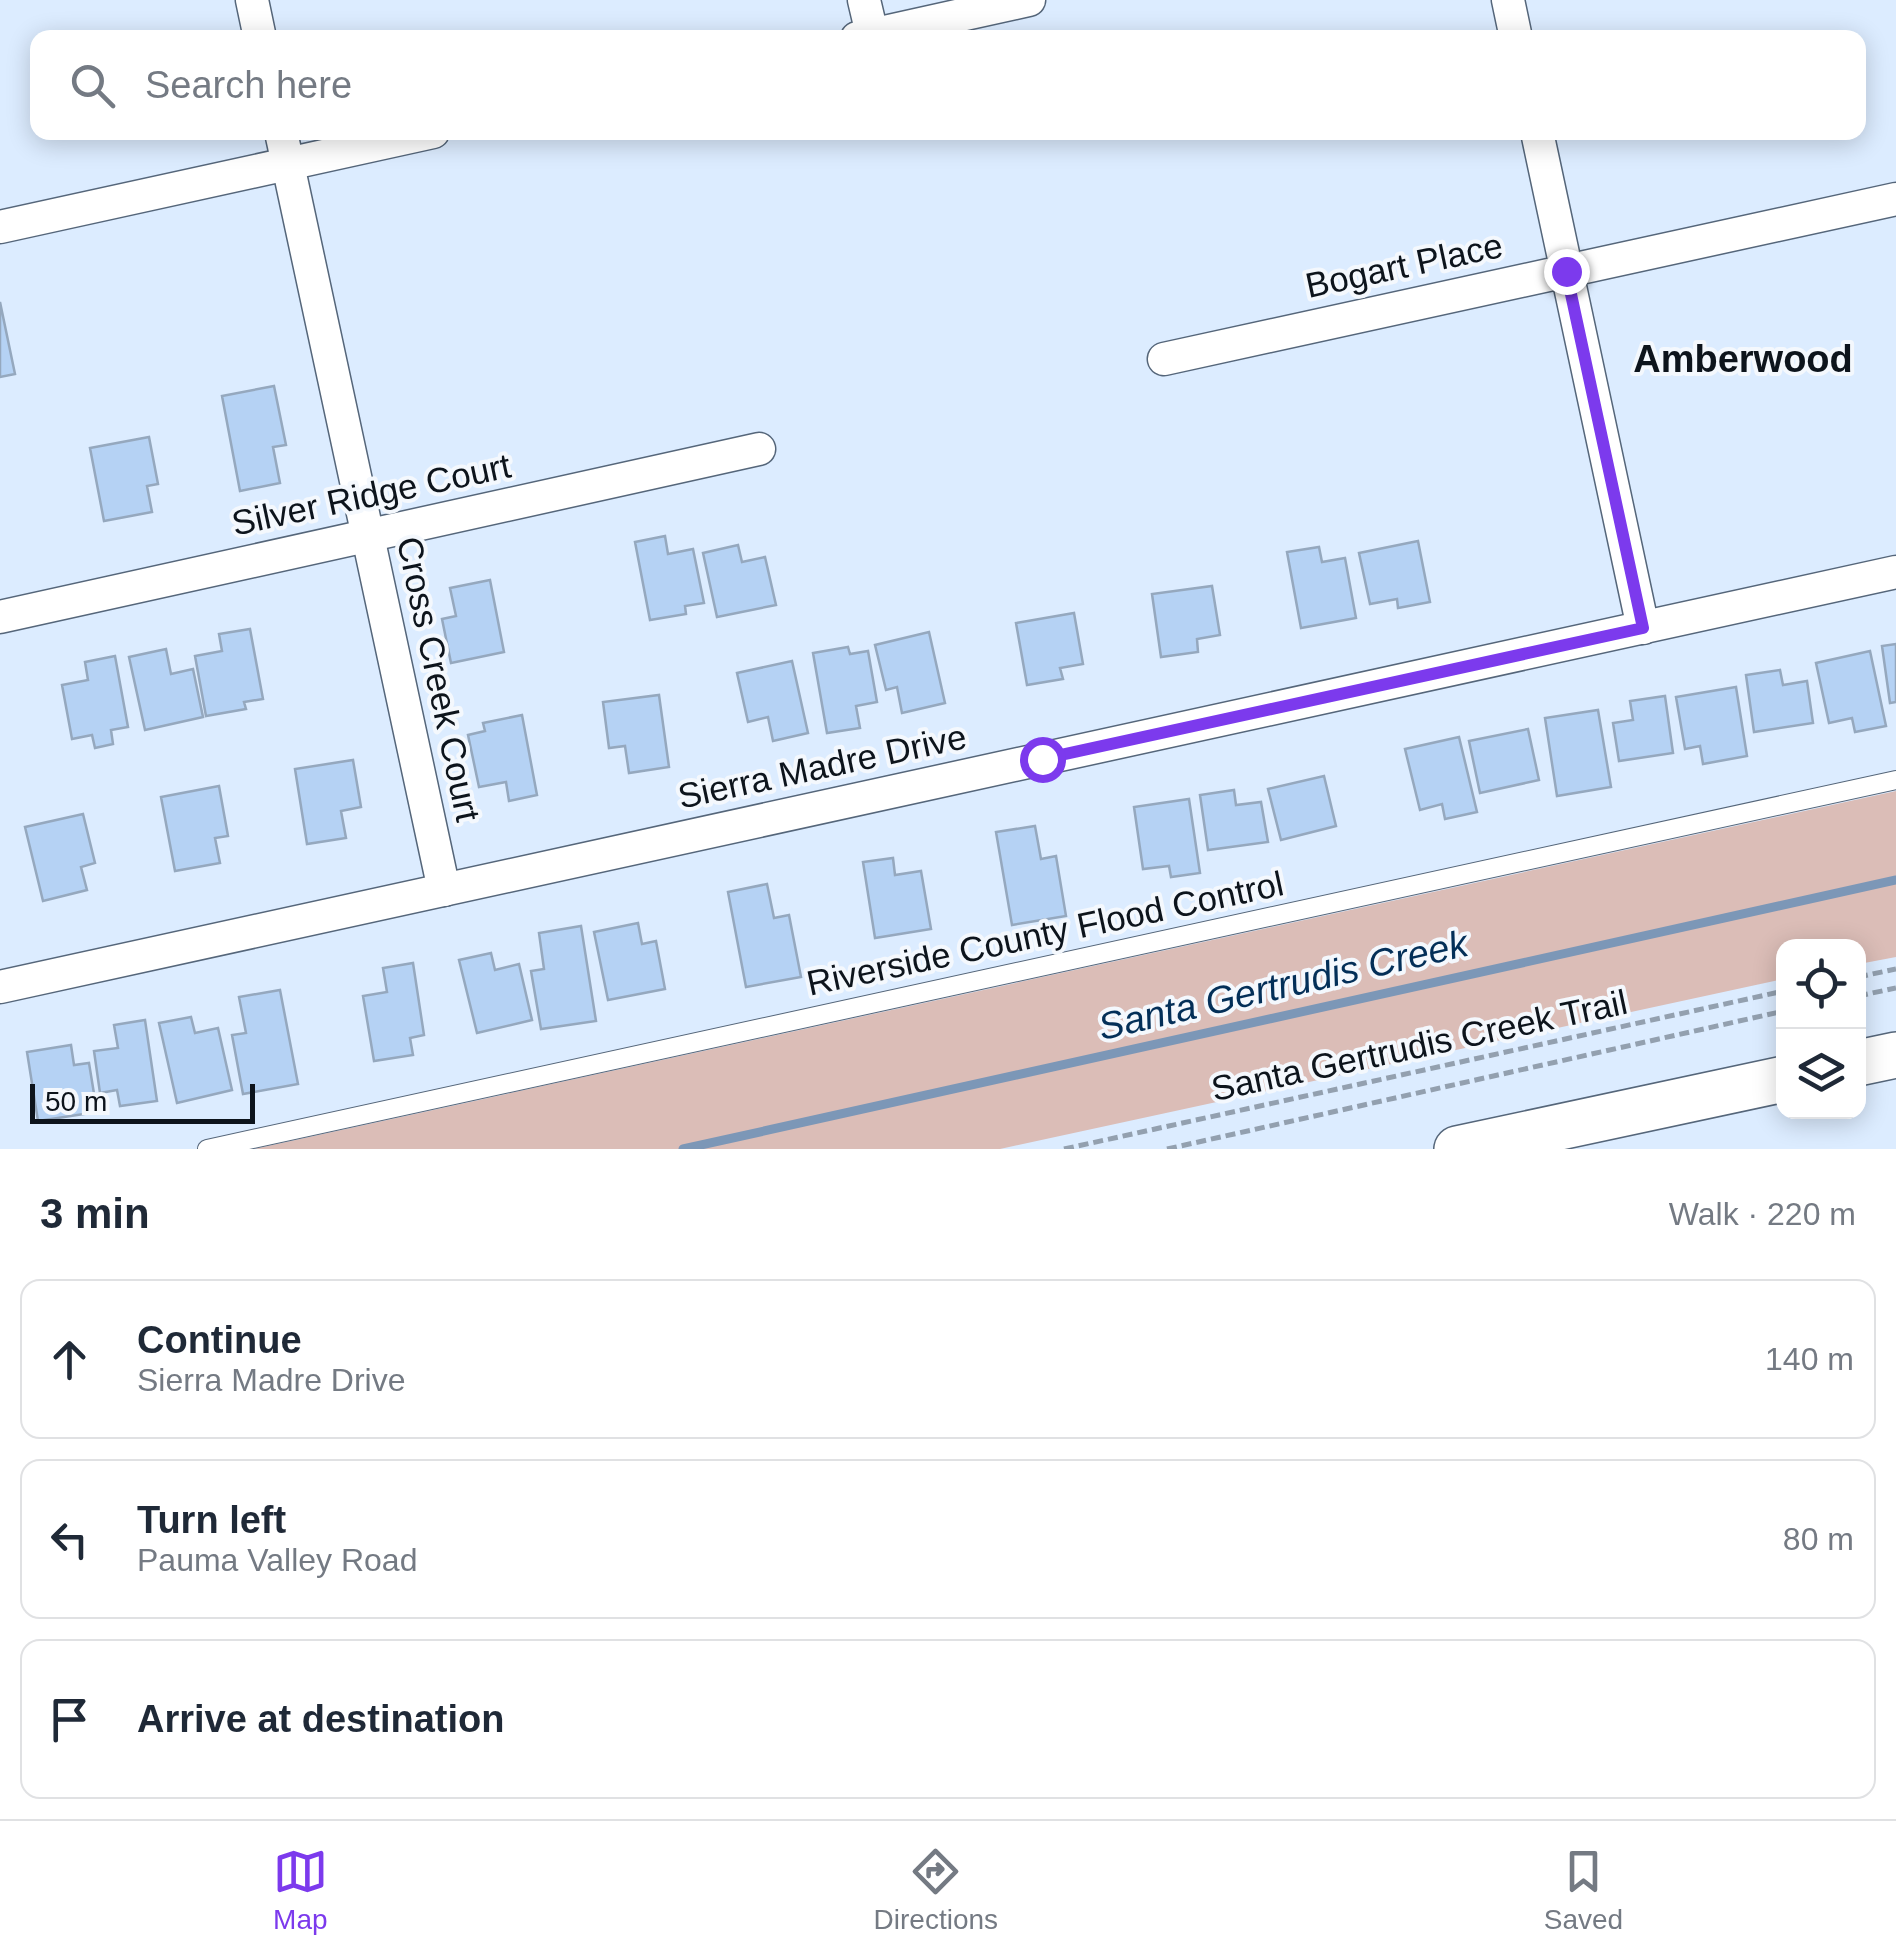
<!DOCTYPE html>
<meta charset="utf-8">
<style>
:root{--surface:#fff;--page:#f6f6f7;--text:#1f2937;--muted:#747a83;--line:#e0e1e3;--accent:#7c3aed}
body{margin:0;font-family:Helvetica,sans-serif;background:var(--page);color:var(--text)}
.controls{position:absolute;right:30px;bottom:30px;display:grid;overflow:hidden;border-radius:20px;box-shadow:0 5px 25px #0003}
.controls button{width:90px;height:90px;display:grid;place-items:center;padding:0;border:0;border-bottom:2px solid var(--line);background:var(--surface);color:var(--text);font:50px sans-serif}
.scale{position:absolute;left:30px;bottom:25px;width:225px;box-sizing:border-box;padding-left:10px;border:5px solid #0d141c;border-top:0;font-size:28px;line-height:35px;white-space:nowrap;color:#0d141c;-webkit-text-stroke:8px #f4f8fd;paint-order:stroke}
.stop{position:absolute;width:30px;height:30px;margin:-22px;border:8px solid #7c3aed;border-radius:50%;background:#fff}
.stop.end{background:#7c3aed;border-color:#fff;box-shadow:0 2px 10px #0008}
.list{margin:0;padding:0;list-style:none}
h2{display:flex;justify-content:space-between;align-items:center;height:130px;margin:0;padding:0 40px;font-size:42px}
h2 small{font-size:32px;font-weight:400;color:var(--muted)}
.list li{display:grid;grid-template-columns:65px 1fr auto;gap:30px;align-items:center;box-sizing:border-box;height:160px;margin:0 20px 20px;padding:0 20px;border:2px solid var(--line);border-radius:20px}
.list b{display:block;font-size:38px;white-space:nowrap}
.list p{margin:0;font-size:32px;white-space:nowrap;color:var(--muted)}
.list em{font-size:32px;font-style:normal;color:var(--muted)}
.icon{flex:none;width:55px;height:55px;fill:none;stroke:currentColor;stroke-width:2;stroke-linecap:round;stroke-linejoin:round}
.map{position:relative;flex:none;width:1896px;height:1149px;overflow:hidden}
.search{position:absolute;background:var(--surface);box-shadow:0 5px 25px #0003;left:30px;right:30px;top:30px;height:110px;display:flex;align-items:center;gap:25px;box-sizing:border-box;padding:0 35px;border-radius:20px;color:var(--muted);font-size:38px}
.sheet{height:670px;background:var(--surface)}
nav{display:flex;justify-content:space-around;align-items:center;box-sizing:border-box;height:140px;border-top:2px solid var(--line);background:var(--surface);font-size:28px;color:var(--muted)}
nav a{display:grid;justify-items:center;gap:5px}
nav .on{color:var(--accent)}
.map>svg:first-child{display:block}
.green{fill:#dbbdb7}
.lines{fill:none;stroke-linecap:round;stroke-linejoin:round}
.stream{stroke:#7c97b7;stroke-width:9}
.building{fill:#b5d2f4;stroke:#95a8be;stroke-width:2.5}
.service-casing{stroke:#55667a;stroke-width:20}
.minor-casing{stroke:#55667a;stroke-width:35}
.secondary-casing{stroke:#55667a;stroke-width:48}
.path{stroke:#93a0af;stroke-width:5;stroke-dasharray:10 5;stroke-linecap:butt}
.service{stroke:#fff;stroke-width:18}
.minor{stroke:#fff;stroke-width:32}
.secondary{stroke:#fff;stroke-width:45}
.route{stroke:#7c3aed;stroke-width:12}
.labels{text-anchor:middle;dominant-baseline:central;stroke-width:8;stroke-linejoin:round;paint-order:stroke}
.street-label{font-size:35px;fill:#0d141c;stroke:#f4f8fd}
.neighbourhood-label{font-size:38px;font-weight:bold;fill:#0d141c;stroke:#f4f8fd}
.water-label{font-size:38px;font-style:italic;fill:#032f58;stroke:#f4f8fd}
</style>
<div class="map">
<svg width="1896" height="1149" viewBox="0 0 1896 1149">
<rect width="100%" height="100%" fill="#dcecff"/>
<path class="green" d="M1896 791V957L1859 964 1858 946H1784L1783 979 1000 1149H254Z"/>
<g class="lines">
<path class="stream" d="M683 1149 1896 880"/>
</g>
<g class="building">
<path d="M0 302 15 374 0 377Z"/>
<path d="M274 386 286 445 273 447 280 483 240 491 222 396Z"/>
<path d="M149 437 158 484 147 486 152 512 104 521 90 448Z"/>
<path d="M665 536 668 554 693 549 704 603 685 606 686 614 650 620 635 542Z"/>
<path d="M1418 541 1430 602 1398 608 1397 599 1370 604 1359 553Z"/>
<path d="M738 545 742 562 765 557 776 605 717 617 703 553Z"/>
<path d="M1319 547 1322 562 1345 558 1356 618 1301 628 1287 552Z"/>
<path d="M490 580 504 652 451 663 442 619 456 616 450 588Z"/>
<path d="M1212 586 1220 635 1197 639 1198 652 1161 657 1152 594Z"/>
<path d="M1074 613 1083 664 1060 668 1063 679 1027 685 1016 623Z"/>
<path d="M250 629 263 699 244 702 246 709 206 716 195 656 222 651 219 634Z"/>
<path d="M929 632 945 703 902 713 897 687 886 690 875 645Z"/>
<path d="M1896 644V702L1890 703 1882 646Z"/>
<path d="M848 647 850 654 868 651 877 702 856 706 860 728 827 733 813 653Z"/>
<path d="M166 649 171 674 193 669 203 717 145 730 129 657Z"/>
<path d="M1870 651 1886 726 1855 732 1852 718 1829 723 1816 663Z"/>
<path d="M115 656 128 727 111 730 113 744 95 748 92 735 72 739 62 685 88 680 85 662Z"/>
<path d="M792 661 808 733 773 741 768 717 748 722 737 673Z"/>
<path d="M1780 670 1783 685 1807 681 1813 723 1754 732 1746 675Z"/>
<path d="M1736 687 1747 756 1703 764 1700 746 1685 749 1676 697Z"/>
<path d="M659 695 669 767 629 773 625 746 609 748 603 702Z"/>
<path d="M1665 696 1673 753 1619 761 1613 723 1633 720 1630 701Z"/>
<path d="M1598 710 1611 787 1557 796 1545 718Z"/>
<path d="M522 715 537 795 509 801 506 782 479 787 468 735 485 731 483 723Z"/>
<path d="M1528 729 1539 780 1480 793 1469 741Z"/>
<path d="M1459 737 1477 812 1445 819 1442 804 1420 810 1405 749Z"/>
<path d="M353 760 361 807 341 811 346 838 307 844 295 769Z"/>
<path d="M1324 776 1336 826 1281 840 1268 789Z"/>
<path d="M219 786 228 836 215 838 220 863 175 871 161 797Z"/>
<path d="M1234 790 1236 805 1261 802 1268 842 1208 850 1200 795Z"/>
<path d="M1189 799 1200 873 1171 877 1169 866 1143 869 1134 807Z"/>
<path d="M83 814 95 863 81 867 87 890 43 901 25 827Z"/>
<path d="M1035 826 1041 859 1056 856 1066 916 1012 925 996 832Z"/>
<path d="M893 858 895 875 921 871 931 929 875 938 863 862Z"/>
<path d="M767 884 774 918 789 915 801 977 746 987 728 892Z"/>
<path d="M638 923 642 944 656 941 665 989 608 1000 594 932Z"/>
<path d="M581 926 596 1021 541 1029 531 971 544 969 539 933Z"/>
<path d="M491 953 495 970 519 964 532 1020 477 1033 459 960Z"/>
<path d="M413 963 424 1035 410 1038 413 1055 374 1061 363 996 387 992 383 968Z"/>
<path d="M280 990 298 1084 243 1094 232 1035 246 1033 239 997Z"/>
<path d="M191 1017 195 1033 218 1028 232 1090 177 1103 159 1023Z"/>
<path d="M145 1020 157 1101 120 1106 117 1090 100 1093 94 1051 118 1048 114 1025Z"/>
<path d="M71 1045 74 1065 89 1063 97 1112 38 1121 27 1052Z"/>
</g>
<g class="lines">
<g class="service-casing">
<path id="service" d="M207 1149 1896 780"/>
</g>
<g class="minor-casing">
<g id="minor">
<path d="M252 0 260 38"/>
<path d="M864 0 872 34"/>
<path d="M1508 0 1516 38"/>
<path d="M857 38 1029 0"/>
<path d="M281 132 444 890"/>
<path d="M1537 132 1643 628"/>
<path d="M0 227 433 132"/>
<path d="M1164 359 1896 199"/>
<path d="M0 617 759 449"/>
<path d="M0 987 1896 572"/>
</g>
</g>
<g class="secondary-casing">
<g id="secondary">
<path d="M1858 1063 1896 1055"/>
<path d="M1457 1149 1784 1079"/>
</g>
</g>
<g class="path">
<path d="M1858 977 1896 969"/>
<path d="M1858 996 1896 988"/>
<path d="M1064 1149 1784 991"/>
<path d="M1167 1149 1784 1011"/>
</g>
<use href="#service" class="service"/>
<use href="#minor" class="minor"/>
<use href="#secondary" class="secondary"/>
</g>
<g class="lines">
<path class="route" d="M1042 759 1643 628 1566 271"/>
</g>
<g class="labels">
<g class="street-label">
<text transform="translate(1404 265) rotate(-12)">Bogart Place</text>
<text transform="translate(371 494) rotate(-12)">Silver Ridge Court</text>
<text transform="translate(439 679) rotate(78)">Cross Creek Court</text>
<text transform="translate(822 766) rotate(-12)">Sierra Madre Drive</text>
<text transform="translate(1045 933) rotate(-12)">Riverside County Flood Control</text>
<text transform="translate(1419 1045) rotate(-12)">Santa Gertrudis Creek Trail</text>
</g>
<g class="neighbourhood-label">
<text x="1743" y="359">Amberwood</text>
</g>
<g class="water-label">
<text transform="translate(1283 985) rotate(-13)">Santa Gertrudis Creek</text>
</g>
</g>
</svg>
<div class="controls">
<button><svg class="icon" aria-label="locate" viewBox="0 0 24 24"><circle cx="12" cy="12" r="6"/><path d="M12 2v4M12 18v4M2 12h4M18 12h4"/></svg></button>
<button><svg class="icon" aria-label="layers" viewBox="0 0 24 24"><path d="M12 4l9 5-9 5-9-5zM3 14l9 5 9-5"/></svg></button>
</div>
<div class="scale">50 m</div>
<div class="stop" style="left:1042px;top:759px"></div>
<div class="stop end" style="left:1566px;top:271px"></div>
<div class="search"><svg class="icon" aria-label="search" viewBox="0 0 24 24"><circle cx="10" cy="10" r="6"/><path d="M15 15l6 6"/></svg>Search here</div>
</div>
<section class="sheet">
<h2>3 min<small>Walk · 220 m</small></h2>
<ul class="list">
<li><svg class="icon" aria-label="ahead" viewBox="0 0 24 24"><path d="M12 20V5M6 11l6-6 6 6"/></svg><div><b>Continue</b><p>Sierra Madre Drive</p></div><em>140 m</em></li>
<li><svg class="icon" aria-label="left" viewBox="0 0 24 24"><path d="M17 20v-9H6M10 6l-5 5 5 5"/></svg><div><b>Turn left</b><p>Pauma Valley Road</p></div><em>80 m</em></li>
<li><svg class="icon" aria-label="arrive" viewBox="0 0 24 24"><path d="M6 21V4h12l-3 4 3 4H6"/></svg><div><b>Arrive at destination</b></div></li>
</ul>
</section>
<nav>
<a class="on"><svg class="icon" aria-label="map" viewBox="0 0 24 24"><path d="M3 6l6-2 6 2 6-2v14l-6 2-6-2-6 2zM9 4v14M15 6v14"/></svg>Map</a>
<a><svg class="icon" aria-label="directions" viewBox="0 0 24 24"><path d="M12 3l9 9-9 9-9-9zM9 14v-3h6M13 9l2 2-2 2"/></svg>Directions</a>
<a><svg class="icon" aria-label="saved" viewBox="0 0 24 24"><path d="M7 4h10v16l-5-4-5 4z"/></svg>Saved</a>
</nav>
